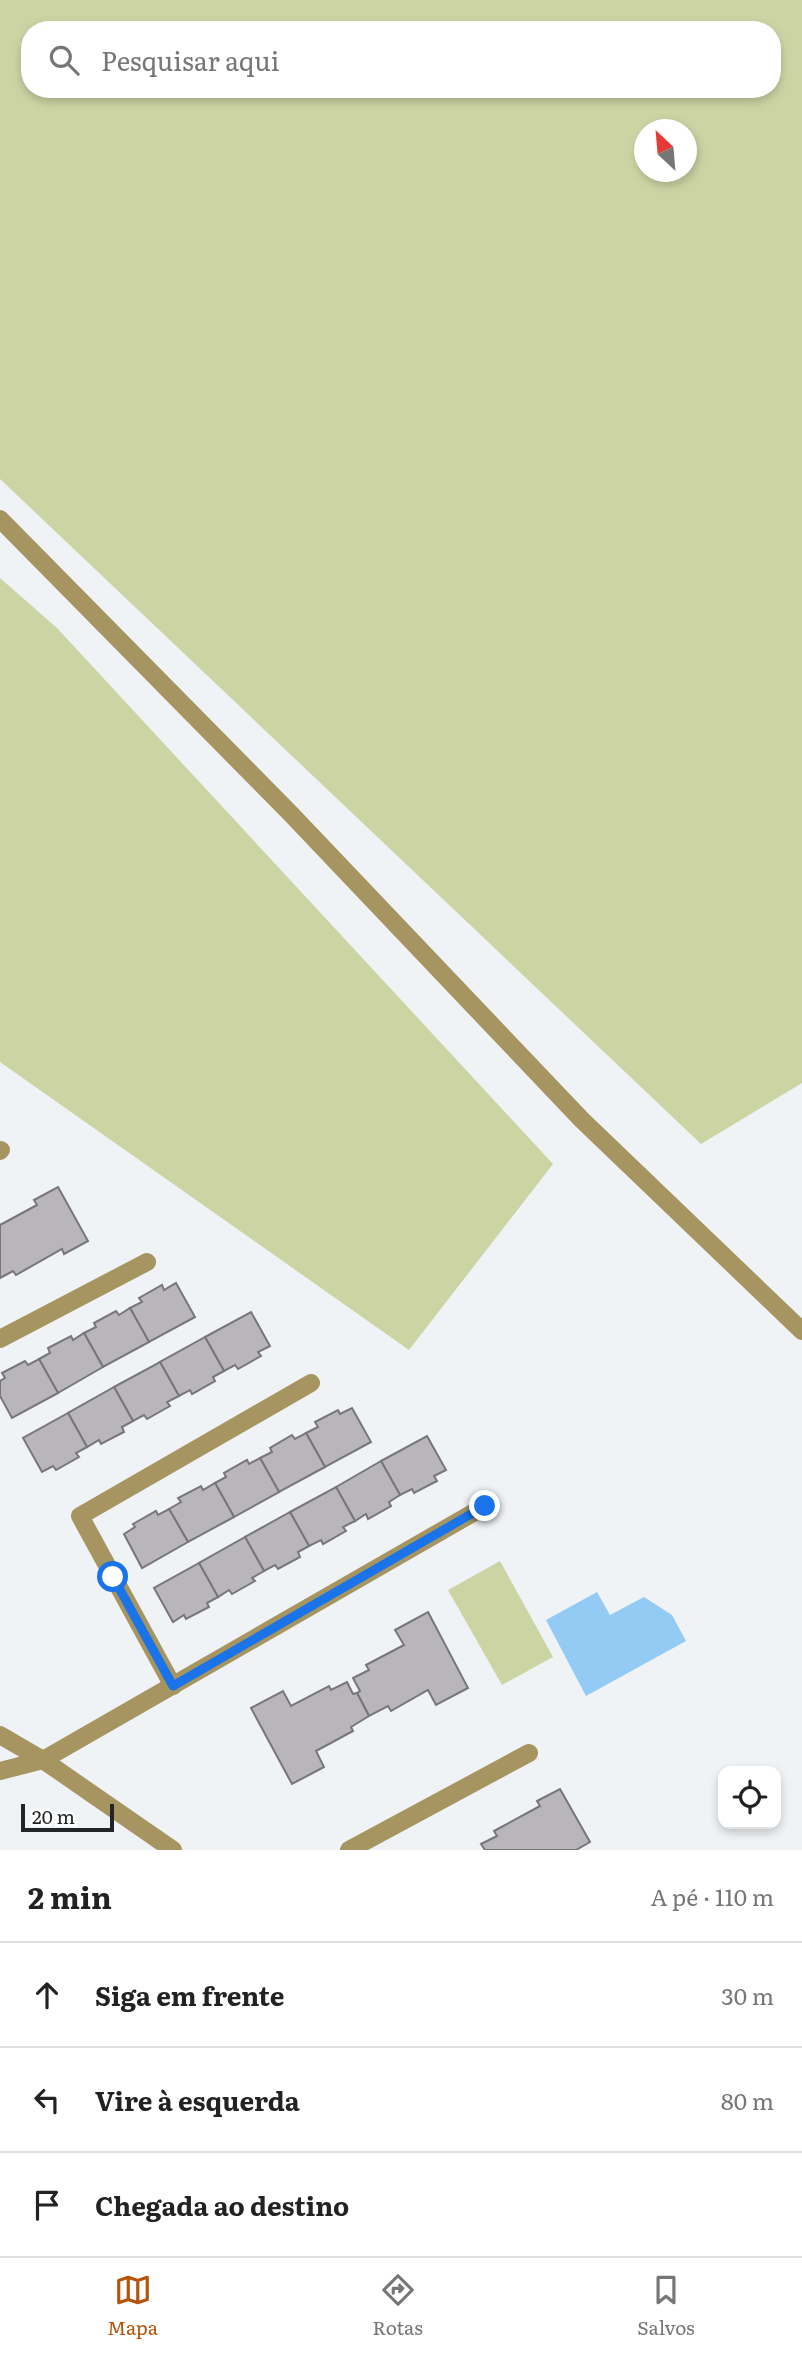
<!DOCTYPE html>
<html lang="pt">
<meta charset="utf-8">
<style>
:root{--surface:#fff;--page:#f2f2f2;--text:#222;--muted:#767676;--line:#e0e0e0;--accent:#b45309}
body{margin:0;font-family:Literata,serif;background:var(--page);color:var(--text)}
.controls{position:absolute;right:21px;bottom:21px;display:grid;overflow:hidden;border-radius:14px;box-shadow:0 4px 10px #0003}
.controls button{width:63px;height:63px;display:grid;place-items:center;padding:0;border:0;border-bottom:2px solid var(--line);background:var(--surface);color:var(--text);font:35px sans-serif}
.compass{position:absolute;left:634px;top:119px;width:63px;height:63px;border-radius:50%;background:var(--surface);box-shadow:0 4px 10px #0003;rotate:334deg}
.scale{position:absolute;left:21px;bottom:18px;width:93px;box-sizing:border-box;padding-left:7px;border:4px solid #222425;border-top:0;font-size:19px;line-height:24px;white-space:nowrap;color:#222425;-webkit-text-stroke:5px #fff;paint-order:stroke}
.stop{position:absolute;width:21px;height:21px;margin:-16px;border:5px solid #1a73e8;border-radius:50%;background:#fff}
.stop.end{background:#1a73e8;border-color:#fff;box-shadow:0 2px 7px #0008}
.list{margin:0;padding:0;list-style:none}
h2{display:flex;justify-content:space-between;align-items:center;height:91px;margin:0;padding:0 28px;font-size:30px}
h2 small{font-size:23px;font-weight:400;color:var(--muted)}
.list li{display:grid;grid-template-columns:46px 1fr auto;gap:21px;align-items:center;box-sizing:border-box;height:105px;padding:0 28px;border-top:2px solid var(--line)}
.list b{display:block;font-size:26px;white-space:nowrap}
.list em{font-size:23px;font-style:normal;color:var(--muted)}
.icon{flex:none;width:38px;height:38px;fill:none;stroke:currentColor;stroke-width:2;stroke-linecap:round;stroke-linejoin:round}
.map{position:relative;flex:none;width:802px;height:1850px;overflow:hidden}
.search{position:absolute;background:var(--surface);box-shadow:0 4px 10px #0003;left:21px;right:21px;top:21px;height:77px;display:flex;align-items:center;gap:18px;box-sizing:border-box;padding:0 24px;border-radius:28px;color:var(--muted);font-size:26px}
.sheet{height:406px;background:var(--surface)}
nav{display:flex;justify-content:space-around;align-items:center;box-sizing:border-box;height:98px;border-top:2px solid var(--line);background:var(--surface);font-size:19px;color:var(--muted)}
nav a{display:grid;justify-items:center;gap:4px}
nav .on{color:var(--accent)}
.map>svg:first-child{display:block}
.green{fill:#cdd4a4;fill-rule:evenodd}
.water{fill:#93cbf5}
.building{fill:#b9b6ba;stroke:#79767a;stroke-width:2}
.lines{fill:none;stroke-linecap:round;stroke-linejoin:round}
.minor{stroke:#a69560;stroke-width:18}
.route{stroke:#1a73e8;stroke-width:9}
</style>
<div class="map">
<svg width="802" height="1850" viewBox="0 0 802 1850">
<rect width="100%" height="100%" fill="#eff3f6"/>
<g class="green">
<path d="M0 0H802V1083L701 1144 0 479ZM30 30H772V89H30ZM644 130H686V172H644Z"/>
<path d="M0 578 57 628 553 1164 409 1350 0 1062Z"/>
<path d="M500 1561 553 1657 502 1685 448 1590Z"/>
</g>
<path class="water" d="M597 1592 610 1615 644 1597 672 1615 686 1641 586 1696 546 1620Z"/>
<g class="building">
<path d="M58 1187 88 1241 64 1254 62 1249 16 1275 13 1271 0 1278V1225L37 1205 34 1200Z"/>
<path d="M176 1283 195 1317 149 1342 130 1308 142 1302 139 1298 162 1285 164 1290Z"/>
<path d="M130 1308 149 1342 103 1367 84 1333 96 1327 94 1323 116 1311 119 1315Z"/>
<path d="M251 1312 270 1346 258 1352 261 1356 238 1369 235 1365 224 1371 205 1337Z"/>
<path d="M84 1333 103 1367 58 1393 39 1359 50 1353 48 1348 71 1336 73 1340Z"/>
<path d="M205 1337 224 1371 213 1377 215 1381 192 1394 190 1390 179 1396 160 1362Z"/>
<path d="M39 1359 58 1393 12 1418 0 1396V1381L5 1378 2 1373 25 1361 28 1365Z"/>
<path d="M160 1362 179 1396 167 1402 170 1406 147 1419 144 1415 133 1421 114 1387Z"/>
<path d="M114 1387 133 1421 122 1427 124 1432 101 1444 99 1440 87 1447 68 1413Z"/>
<path d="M352 1408 371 1442 325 1467 306 1433 318 1427 315 1422 338 1410 340 1414Z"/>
<path d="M68 1413 87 1447 76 1453 79 1457 56 1470 53 1466 42 1472 23 1438Z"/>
<path d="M306 1433 325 1467 279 1492 260 1458 272 1452 270 1448 292 1435 295 1439Z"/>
<path d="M427 1436 446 1470 434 1476 437 1481 414 1493 412 1489 400 1495 381 1461Z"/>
<path d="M260 1458 279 1492 234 1517 215 1483 226 1477 224 1473 247 1460 249 1464Z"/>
<path d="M381 1461 400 1495 389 1502 391 1506 368 1519 366 1514 355 1521 336 1487Z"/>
<path d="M215 1483 234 1517 188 1542 169 1509 181 1502 178 1498 201 1486 203 1490Z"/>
<path d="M336 1487 355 1521 343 1527 346 1531 323 1544 321 1540 309 1546 290 1512Z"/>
<path d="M169 1509 188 1542 142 1568 124 1534 135 1527 133 1524 156 1511 158 1515Z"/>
<path d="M290 1512 309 1546 298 1552 300 1557 278 1569 275 1565 264 1571 245 1537Z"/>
<path d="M245 1537 264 1571 252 1578 255 1581 232 1594 229 1590 218 1597 199 1563Z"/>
<path d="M199 1563 218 1597 207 1603 209 1607 186 1619 184 1615 173 1622 154 1588Z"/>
<path d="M428 1612 468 1688 436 1705 428 1690 391 1711 388 1706 369 1716 357 1693 360 1691 353 1678 369 1670 366 1665 404 1645 395 1630Z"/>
<path d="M347 1682 353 1694 357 1693 369 1716 351 1727 353 1731 316 1751 324 1767 292 1784 251 1708 283 1691 291 1706 329 1686 331 1690Z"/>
<path d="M560 1789 590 1842 576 1850H485L481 1844 497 1836 494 1831 540 1806 537 1801Z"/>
</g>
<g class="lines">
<g class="minor">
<path d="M0 519 290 813 582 1120 802 1331"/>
<path d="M0 1151 1 1150"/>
<path d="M0 1339 147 1262"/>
<path d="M173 1686 80 1516 311 1383"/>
<path d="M0 1735 43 1760 173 1850"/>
<path d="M0 1771 43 1760 485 1506"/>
<path d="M349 1850 529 1753"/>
</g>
</g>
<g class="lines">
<path class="route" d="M113 1577 173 1686 485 1506"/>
</g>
</svg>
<div class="controls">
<button><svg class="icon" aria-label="locate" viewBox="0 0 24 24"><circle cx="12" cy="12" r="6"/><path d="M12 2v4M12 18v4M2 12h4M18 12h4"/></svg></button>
</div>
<svg class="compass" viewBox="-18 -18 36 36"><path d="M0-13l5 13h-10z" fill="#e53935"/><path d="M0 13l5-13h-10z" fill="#767676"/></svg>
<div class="scale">20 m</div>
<div class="stop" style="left:113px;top:1577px"></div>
<div class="stop end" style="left:485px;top:1506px"></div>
<div class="search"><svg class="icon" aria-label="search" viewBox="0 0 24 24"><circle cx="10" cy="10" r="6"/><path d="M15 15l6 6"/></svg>Pesquisar aqui</div>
</div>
<section class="sheet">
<h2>2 min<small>A pé · 110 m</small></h2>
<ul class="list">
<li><svg class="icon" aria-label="ahead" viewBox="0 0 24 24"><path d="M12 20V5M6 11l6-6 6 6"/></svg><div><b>Siga em frente</b></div><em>30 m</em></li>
<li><svg class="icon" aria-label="left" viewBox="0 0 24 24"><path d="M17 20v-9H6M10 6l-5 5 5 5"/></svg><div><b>Vire à esquerda</b></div><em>80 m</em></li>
<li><svg class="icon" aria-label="arrive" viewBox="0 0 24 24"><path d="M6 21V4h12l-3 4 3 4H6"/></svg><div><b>Chegada ao destino</b></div></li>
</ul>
</section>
<nav>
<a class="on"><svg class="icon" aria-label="map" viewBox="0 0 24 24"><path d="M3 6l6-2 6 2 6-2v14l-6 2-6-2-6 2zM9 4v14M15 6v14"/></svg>Mapa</a>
<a><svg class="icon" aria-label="directions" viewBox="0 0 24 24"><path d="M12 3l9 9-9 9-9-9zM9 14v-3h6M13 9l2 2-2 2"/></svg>Rotas</a>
<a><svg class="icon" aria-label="saved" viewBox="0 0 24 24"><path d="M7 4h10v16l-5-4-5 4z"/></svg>Salvos</a>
</nav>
